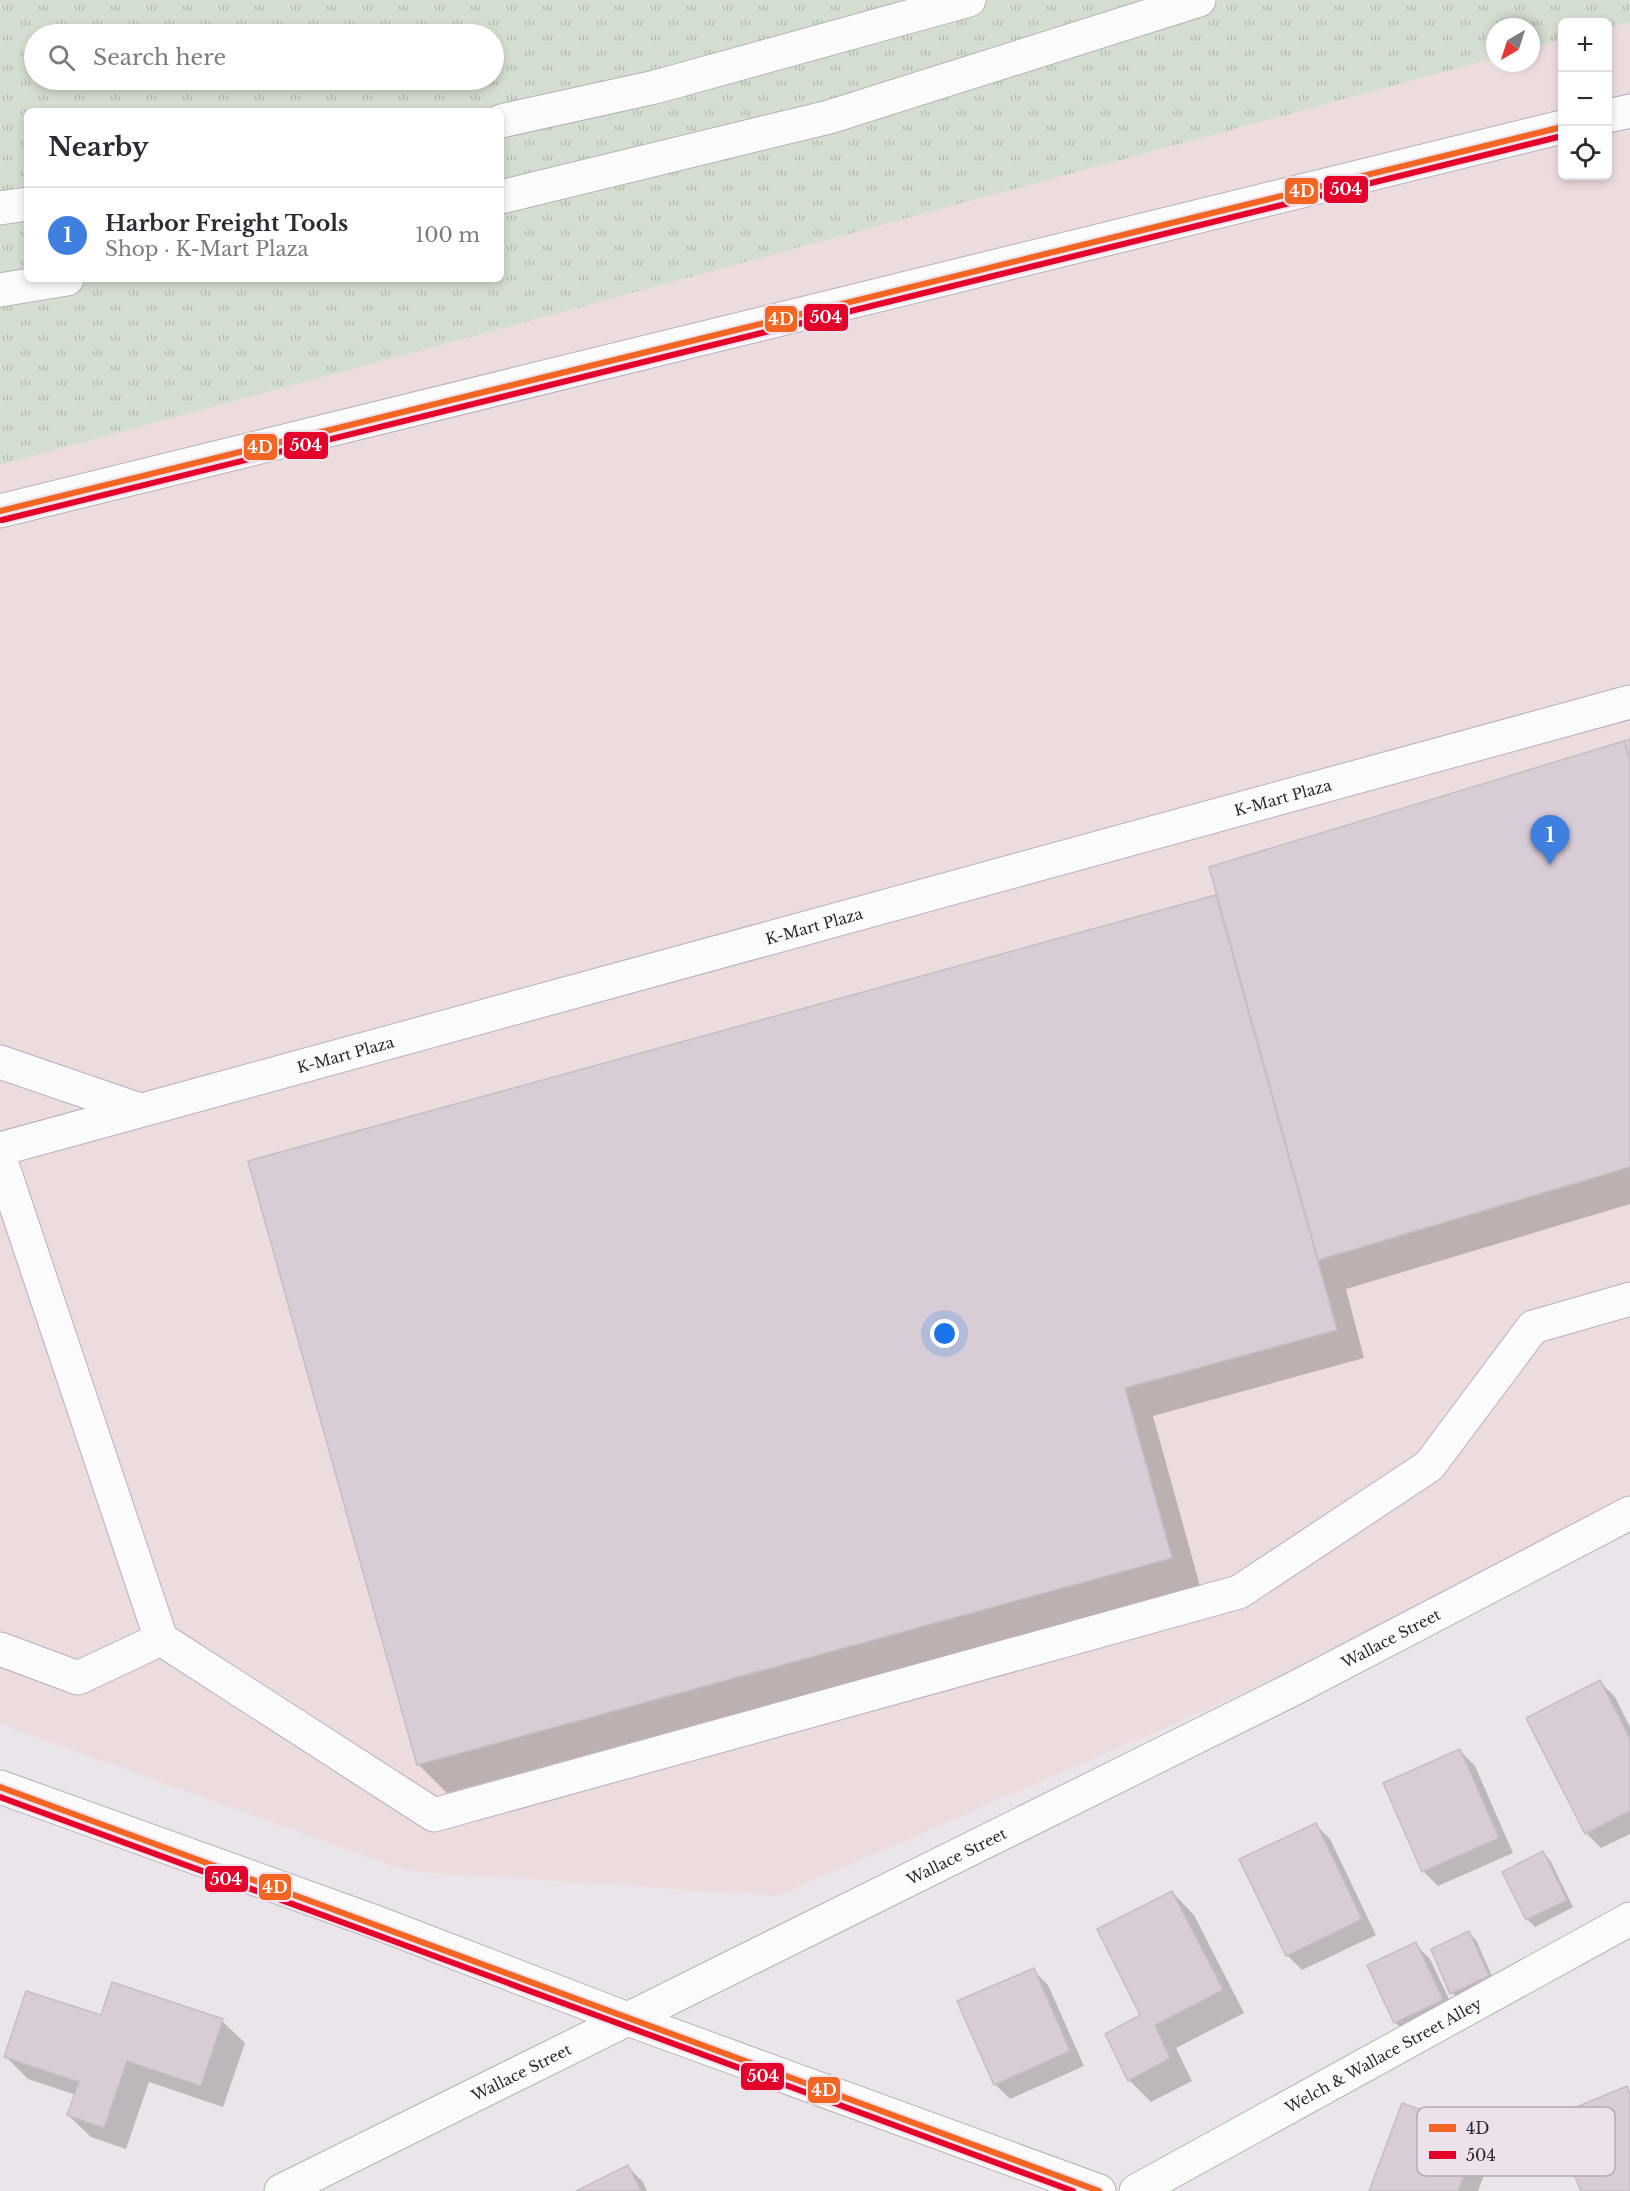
<!DOCTYPE html>
<meta charset="utf-8">
<style>
:root{--surface:#fff;--page:#f7f7f7;--text:#2b2b33;--muted:#7c7c81;--line:#e1e1e2;--accent:#6e6a6e}
body{margin:0;font-family:"Libre Baskerville",serif;background:var(--page);color:var(--text)}
.controls{position:absolute;right:18px;top:18px;display:grid;overflow:hidden;border-radius:9px;box-shadow:0 3px 9px #0003}
.controls button{width:54px;height:54px;display:grid;place-items:center;padding:0;border:0;border-bottom:2px solid var(--line);background:var(--surface);color:var(--text);font:30px sans-serif}
.compass{position:absolute;left:1486px;top:18px;width:54px;height:54px;border-radius:50%;background:var(--surface);box-shadow:0 3px 9px #0003;rotate:219deg}
.you{position:absolute;left:945px;top:1334px;width:21px;height:21px;margin:-15px;border:4px solid #fff;border-radius:50%;background:#1a73e8;box-shadow:0 0 0 9px #1a73e833}
.badge{display:grid;place-items:center;width:39px;height:39px;border-radius:50%;background:var(--accent);color:#fff;font-size:20px;font-weight:700}
.pin{position:absolute;translate:-50% -50px;filter:drop-shadow(0 2px 3px #0008)}
.pin::after{content:'';position:absolute;top:32px;width:21px;height:18px;background:inherit;clip-path:polygon(0 0,100% 0,50% 100%)}
.list{margin:0;padding:0;list-style:none}
h2{display:flex;justify-content:space-between;align-items:center;height:78px;margin:0;padding:0 24px;font-size:26px}
h2 small{font-size:20px;font-weight:400;color:var(--muted)}
.list li{display:grid;grid-template-columns:39px 1fr auto;gap:18px;align-items:center;box-sizing:border-box;height:96px;padding:0 24px;border-top:2px solid var(--line)}
.list b{display:block;font-size:22px;white-space:nowrap}
.list p{margin:0;font-size:20px;white-space:nowrap;color:var(--muted)}
.list em{font-size:20px;font-style:normal;color:var(--muted)}
.icon{flex:none;width:33px;height:33px;fill:none;stroke:currentColor;stroke-width:2;stroke-linecap:round;stroke-linejoin:round}
.map{position:relative;flex:none;width:1630px;height:2191px;overflow:hidden}
.search{position:absolute;background:var(--surface);box-shadow:0 3px 9px #0003;left:24px;top:24px;width:480px;height:66px;display:flex;align-items:center;gap:15px;box-sizing:border-box;padding:0 21px;border-radius:33px;color:var(--muted);font-size:22px}
.panel{position:absolute;background:var(--surface);box-shadow:0 3px 9px #0003;left:24px;top:108px;width:480px;height:174px;border-radius:9px}
.map>svg:first-child{display:block}
.commercial{fill:#eddcde}
.grass{fill:url(#grass-tufts);fill-rule:evenodd}
.shadow{fill:#0003}
.building{fill:#d8cdd7;stroke:#c3bfc3;stroke-width:1.5}
.lines{fill:none;stroke-linecap:round;stroke-linejoin:round}
.minor-casing{stroke:#b7b2b7;stroke-width:35}
.highway-casing{stroke:#b7b2b7;stroke-width:35}
.minor{stroke:#fcfbfc;stroke-width:33}
.highway{stroke:#fcfbfc;stroke-width:33}
.bus-1-casing{stroke:#ede2ec;stroke-width:10}
.bus-2-casing{stroke:#ede2ec;stroke-width:10}
.bus-1{stroke:#f26522;stroke-width:6}
.bus-2{stroke:#e4002b;stroke-width:6}
.labels{text-anchor:middle;dominant-baseline:central;stroke-width:4.5;stroke-linejoin:round;paint-order:stroke}
.street-label{font-size:15px;fill:#2c282c;stroke:#ede2ec}
.key{fill:#ede2ec;stroke:#b3aab2;stroke-width:1.5}
.key-label{font-size:16px;fill:#2c282c}
.line-badge{stroke:#ede2ec;stroke-width:2}
.badge-label{font-size:16px;text-anchor:middle;font-weight:bold;fill:#fff}
</style>
<div class="map">
<svg width="1630" height="2191" viewBox="0 0 1630 2191">
<defs>
<pattern id="grass-tufts" width="24" height="20" patternUnits="userSpaceOnUse" patternTransform="scale(1.5)"><rect width="24" height="20" fill="#d4ded0"/><path d="M3 7l-1-3M5 7V3M7 7l1-3M15 17l-1-3M17 17v-4M19 17l1-3" fill="none" stroke="#b6beb3"/></pattern>
</defs>
<rect width="100%" height="100%" fill="#eae5ea"/>
<path class="commercial" d="M1630 22V1517L1434 1611 777 1896 407 1871 0 1724V465L1495 58V63H1531V48L1562 40V176H1608V28Z"/>
<path class="grass" d="M0 0H1630V22L1608 28V22H1562V40L1531 48V27H1495V58L0 465ZM34 34H494V80H34ZM27 111H501V279H27Z"/>
<g class="shadow">
<path d="M1630 740V1204L1346 1289 1364 1358 1153 1416 1200 1586 447 1793 419 1765 250 1162 1218 896Z"/>
<path d="M1600 1682 1615 1697 1630 1727V1834L1601 1848 1586 1833 1528 1719Z"/>
<path d="M1460 1751 1475 1766 1513 1853 1438 1886 1423 1871Z"/>
<path d="M1315 1824 1330 1839 1376 1935 1302 1970 1287 1955Z"/>
<path d="M1543 1853 1550 1860 1573 1907 1535 1927 1527 1919Z"/>
<path d="M1172 1892 1194 1915 1244 2013 1176 2048 1192 2081 1151 2102 1129 2080Z"/>
<path d="M1469 1933 1476 1940 1495 1983 1459 2000 1452 1993Z"/>
<path d="M1415 1944 1430 1959 1457 2016 1410 2037 1395 2022Z"/>
<path d="M1033 1970 1048 1985 1084 2066 1010 2099 995 2084Z"/>
<path d="M102 2017 222 2021 245 2043 223 2107 149 2082 126 2149 91 2137 68 2115 76 2095 28 2079 6 2057Z"/>
<path d="M1480 2132 1495 2147 1478 2191H1371Z"/>
<path d="M628 2167 643 2182 647 2191H579Z"/>
</g>
<g class="building">
<path d="M1630 739V761L1624 741Z"/>
<path d="M1624 741 1630 761V1167L1318 1260 1209 867Z"/>
<path d="M1216 895 1337 1330 1125 1388 1172 1558 417 1765 248 1161Z"/>
<path d="M1600 1680 1630 1739V1811L1585 1834 1526 1718Z"/>
<path d="M1460 1749 1499 1838 1422 1872 1383 1783Z"/>
<path d="M1316 1823 1362 1919 1286 1956 1239 1859Z"/>
<path d="M1543 1851 1567 1900 1526 1920 1502 1872Z"/>
<path d="M1172 1891 1223 1990 1155 2025 1170 2058 1128 2081 1105 2034 1140 2015 1097 1929Z"/>
<path d="M1469 1931 1489 1976 1450 1994 1431 1949Z"/>
<path d="M1416 1942 1443 2000 1394 2023 1367 1965Z"/>
<path d="M1034 1968 1070 2051 994 2085 957 2001Z"/>
<path d="M112 1982 223 2019 201 2086 127 2061 104 2128 67 2115 79 2082 4 2057 26 1991 101 2015Z"/>
<path d="M1627 2086 1630 2094V2191H1581L1550 2118Z"/>
<path d="M1402 2103 1481 2131 1458 2191H1369Z"/>
<path d="M628 2165 641 2191H576Z"/>
</g>
<g class="lines">
<g class="minor-casing">
<g id="minor">
<path d="M1608 116 1630 111"/>
<path d="M0 511 1562 127"/>
<path d="M0 1062 140 1110"/>
<path id="s1" d="M0 1149 1630 702"/>
<path d="M0 1158 161 1639 434 1815 1239 1592 1429 1466 1533 1327 1630 1299"/>
<path d="M0 1649 78 1678 161 1639"/>
<path d="M0 1787 378 1923 625 2018 1099 2191"/>
<path id="s2" d="M281 2191 1293 1689 1630 1513"/>
<path id="s3" d="M1136 2191 1630 1919"/>
</g>
</g>
<g class="highway-casing">
<g id="highway">
<path d="M501 121 655 87 969 0"/>
<path d="M501 197 829 117 1199 0"/>
<path d="M0 208 27 204"/>
<path d="M0 290 67 279"/>
</g>
</g>
<use href="#minor" class="minor"/>
<use href="#highway" class="highway"/>
<g class="bus-1-casing">
<g id="bus-1">
<path d="M0 511 1562 127"/>
<path d="M0 1787C367 1919 732 2057 1099 2191"/>
</g>
</g>
<g class="bus-2-casing">
<g id="bus-2">
<path d="M2 520 1562 136"/>
<path d="M0 1797C359 1926 715 2060 1073 2191"/>
</g>
</g>
<use href="#bus-1" class="bus-1"/>
<use href="#bus-2" class="bus-2"/>
</g>
<g class="labels">
<g class="street-label">
<text stroke="none"><textPath href="#s1" startOffset="1330">K-Mart Plaza</textPath></text>
<text stroke="none"><textPath href="#s1" startOffset="844">K-Mart Plaza</textPath></text>
<text stroke="none"><textPath href="#s1" startOffset="358">K-Mart Plaza</textPath></text>
<text stroke="none"><textPath href="#s2" startOffset="1240">Wallace Street</textPath></text>
<text stroke="none"><textPath href="#s2" startOffset="754">Wallace Street</textPath></text>
<text stroke="none"><textPath href="#s3" startOffset="282">Welch &amp; Wallace Street Alley</textPath></text>
<text stroke="none"><textPath href="#s2" startOffset="268">Wallace Street</textPath></text>
</g>
</g>
<rect x="1417" y="2107" width="198" height="69" rx="9" class="key"/>
<rect x="1429" y="2124" width="27" height="8" fill="#f26522"/>
<rect x="1429" y="2151" width="27" height="8" fill="#e4002b"/>
<g class="key-label">
<text x="1466" y="2134">4D</text>
<text x="1466" y="2161">504</text>
</g>
<g class="line-badge">
<rect x="1323" y="175" width="46" height="29" rx="6" fill="#e4002b"/>
<rect x="1284" y="177" width="35" height="28" rx="6" fill="#f26522"/>
<rect x="803" y="303" width="46" height="29" rx="6" fill="#e4002b"/>
<rect x="764" y="305" width="34" height="28" rx="6" fill="#f26522"/>
<rect x="283" y="431" width="46" height="29" rx="6" fill="#e4002b"/>
<rect x="243" y="433" width="35" height="28" rx="6" fill="#f26522"/>
<rect x="204" y="1865" width="45" height="28" rx="6" fill="#e4002b"/>
<rect x="258" y="1873" width="34" height="28" rx="6" fill="#f26522"/>
<rect x="740" y="2062" width="45" height="29" rx="6" fill="#e4002b"/>
<rect x="807" y="2076" width="34" height="28" rx="6" fill="#f26522"/>
</g>
<g class="badge-label">
<text x="1346" y="195">504</text>
<text x="1302" y="197">4D</text>
<text x="826" y="323">504</text>
<text x="781" y="325">4D</text>
<text x="306" y="451">504</text>
<text x="260" y="453">4D</text>
<text x="226" y="1885">504</text>
<text x="275" y="1893">4D</text>
<text x="763" y="2082">504</text>
<text x="824" y="2096">4D</text>
</g>
</svg>
<div class="controls">
<button>+</button>
<button>−</button>
<button><svg class="icon" aria-label="locate" viewBox="0 0 24 24"><circle cx="12" cy="12" r="6"/><path d="M12 2v4M12 18v4M2 12h4M18 12h4"/></svg></button>
</div>
<svg class="compass" viewBox="-18 -18 36 36"><path d="M0-13l5 13h-10z" fill="#e53935"/><path d="M0 13l5-13h-10z" fill="#7c7c81"/></svg>
<div class="you"></div>
<div class="pin badge" style="left:1550px;top:865px;background:#3f7fe0">1</div>
<div class="search"><svg class="icon" aria-label="search" viewBox="0 0 24 24"><circle cx="10" cy="10" r="6"/><path d="M15 15l6 6"/></svg>Search here</div>
<section class="panel">
<h2>Nearby<small></small></h2>
<ul class="list">
<li><span class="badge" style="background:#3f7fe0">1</span><div><b>Harbor Freight Tools</b><p>Shop · K-Mart Plaza</p></div><em>100 m</em></li>
</ul>
</section>
</div>
